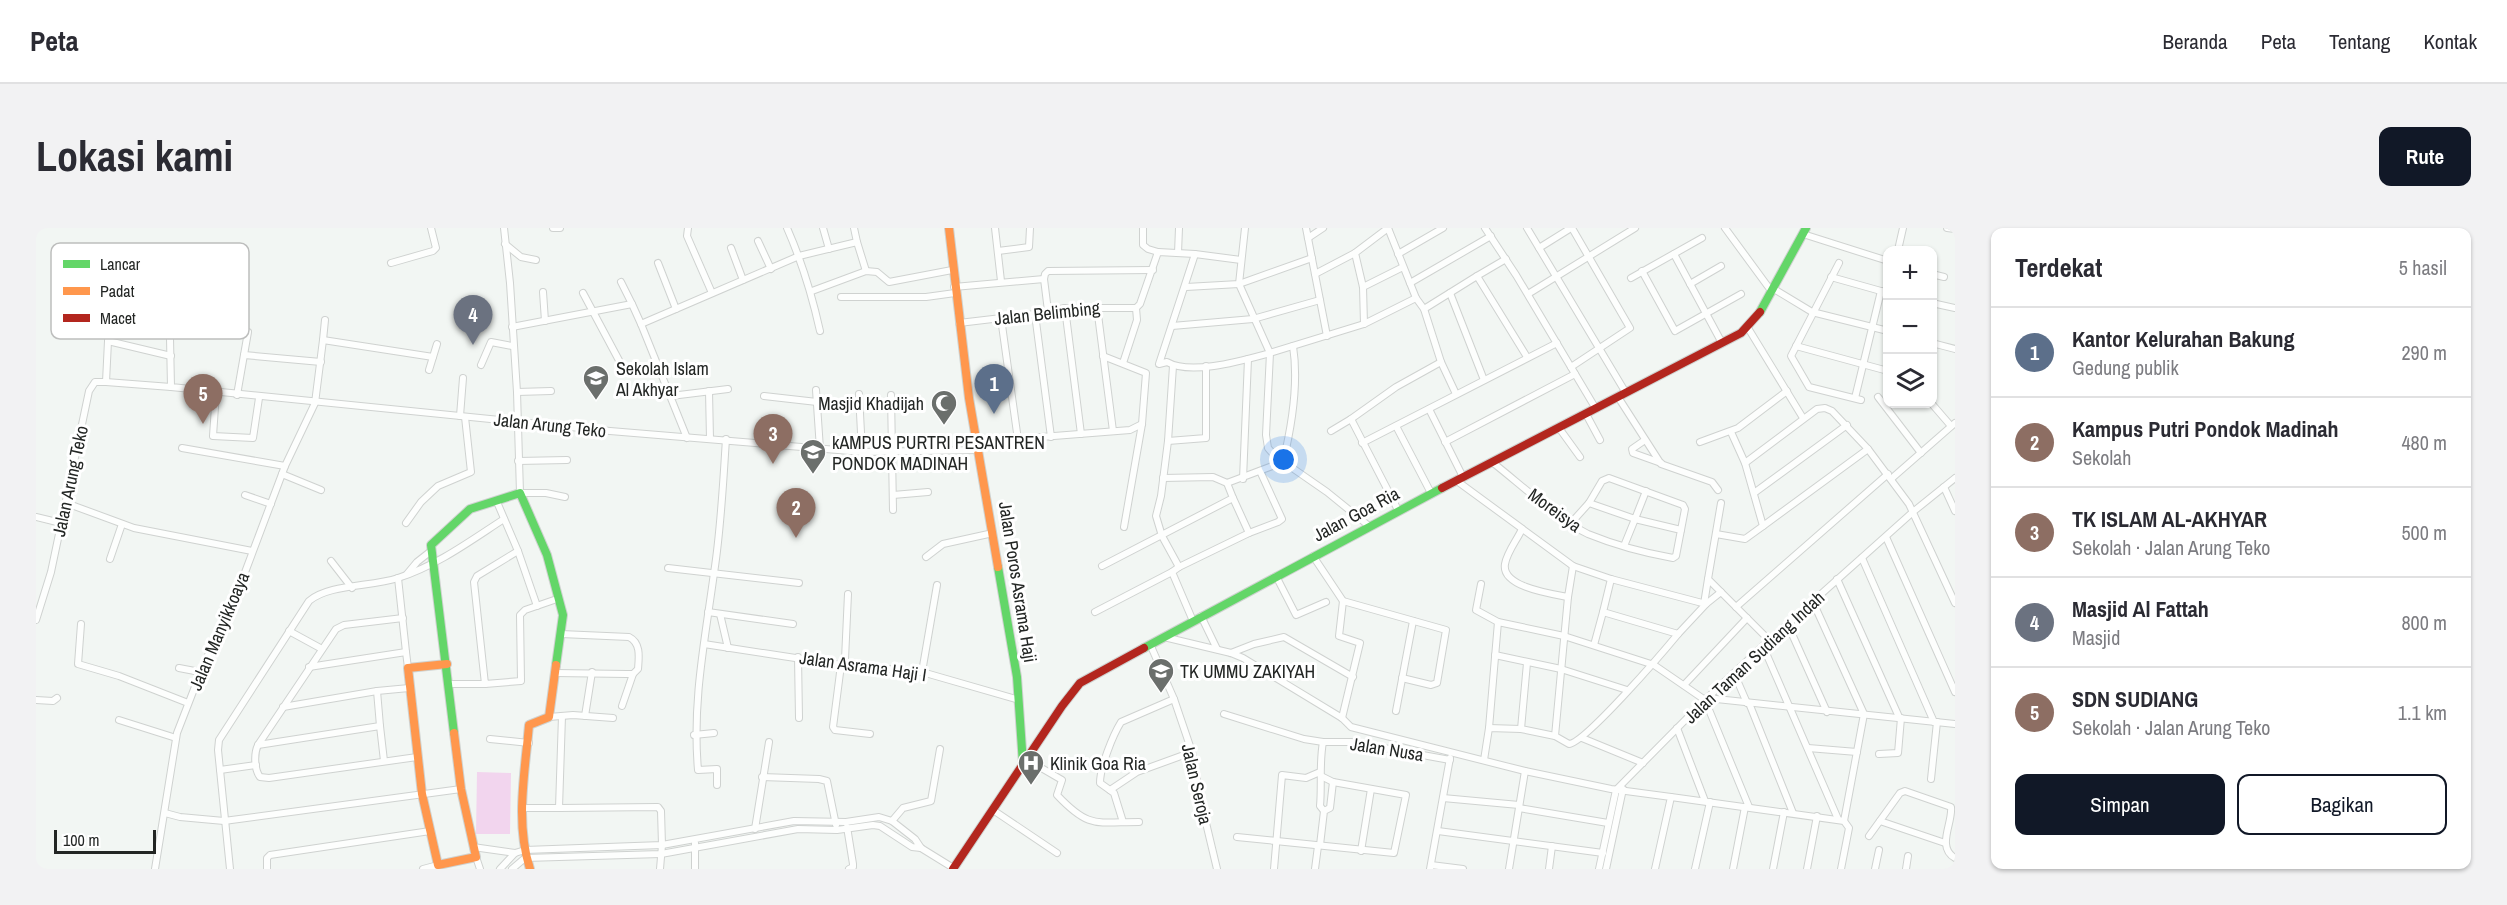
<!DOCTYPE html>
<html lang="id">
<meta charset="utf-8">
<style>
:root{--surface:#fff;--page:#f2f2f3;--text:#2b2b33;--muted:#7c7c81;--line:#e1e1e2;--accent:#111827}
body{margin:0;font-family:"Archivo Narrow",sans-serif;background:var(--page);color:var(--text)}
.controls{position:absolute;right:18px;top:18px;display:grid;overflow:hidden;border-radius:12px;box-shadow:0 2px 4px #0004}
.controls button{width:54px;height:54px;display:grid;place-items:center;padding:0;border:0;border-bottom:2px solid var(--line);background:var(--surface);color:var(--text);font:30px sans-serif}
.scale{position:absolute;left:18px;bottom:15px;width:102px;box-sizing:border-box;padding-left:6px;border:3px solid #232624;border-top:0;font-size:16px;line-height:21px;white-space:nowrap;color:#232624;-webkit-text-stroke:4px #fff;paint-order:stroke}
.you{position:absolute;left:1248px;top:232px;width:21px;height:21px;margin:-15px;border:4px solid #fff;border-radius:50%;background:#1a73e8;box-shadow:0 0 0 9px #1a73e833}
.badge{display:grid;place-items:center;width:39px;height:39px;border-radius:50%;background:var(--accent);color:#fff;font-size:20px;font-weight:700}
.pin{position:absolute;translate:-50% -50px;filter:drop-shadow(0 2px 3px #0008)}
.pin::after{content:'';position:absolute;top:32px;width:21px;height:18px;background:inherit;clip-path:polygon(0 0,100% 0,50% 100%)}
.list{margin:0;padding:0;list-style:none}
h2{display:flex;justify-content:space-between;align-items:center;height:78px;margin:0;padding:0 24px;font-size:26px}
h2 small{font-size:20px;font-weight:400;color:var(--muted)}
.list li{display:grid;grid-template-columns:39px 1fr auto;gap:18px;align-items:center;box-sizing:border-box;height:90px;padding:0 24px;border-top:2px solid var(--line)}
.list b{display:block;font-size:22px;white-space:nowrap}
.list p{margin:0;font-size:20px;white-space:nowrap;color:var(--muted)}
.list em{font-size:20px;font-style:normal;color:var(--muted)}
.actions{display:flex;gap:12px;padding:18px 24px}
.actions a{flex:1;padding:14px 0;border:2px solid var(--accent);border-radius:12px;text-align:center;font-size:21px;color:var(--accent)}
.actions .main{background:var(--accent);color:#fff}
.icon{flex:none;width:33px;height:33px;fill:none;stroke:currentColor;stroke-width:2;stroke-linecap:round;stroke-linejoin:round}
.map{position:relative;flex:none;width:1919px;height:641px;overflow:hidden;border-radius:12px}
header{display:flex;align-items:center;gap:36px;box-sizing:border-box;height:84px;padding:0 30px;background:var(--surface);border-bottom:2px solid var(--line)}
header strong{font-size:28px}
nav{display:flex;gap:33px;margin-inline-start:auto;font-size:21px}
.intro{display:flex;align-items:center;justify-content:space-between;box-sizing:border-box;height:144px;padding:0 36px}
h1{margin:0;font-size:42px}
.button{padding:15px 27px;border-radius:12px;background:var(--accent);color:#fff;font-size:21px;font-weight:700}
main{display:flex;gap:36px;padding:0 36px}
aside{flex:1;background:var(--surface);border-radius:12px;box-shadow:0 2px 4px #0004}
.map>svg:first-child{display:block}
.green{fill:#f2d5ee}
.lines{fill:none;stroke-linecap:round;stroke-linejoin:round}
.street-casing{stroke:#cfd2d0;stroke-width:8}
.fast-casing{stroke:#cfd2d0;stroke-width:10}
.slow-casing{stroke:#cfd2d0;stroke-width:10}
.jam-casing{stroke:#cfd2d0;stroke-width:10}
.street{stroke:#fdfefd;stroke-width:6}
.fast{stroke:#63d668;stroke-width:8}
.slow{stroke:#ff974d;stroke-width:8}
.jam{stroke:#b3261e;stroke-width:8}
.labels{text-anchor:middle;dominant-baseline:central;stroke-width:6;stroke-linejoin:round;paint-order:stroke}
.street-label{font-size:18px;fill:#232624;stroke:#fff}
.poi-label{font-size:18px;fill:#232624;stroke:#fff;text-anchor:start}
.key{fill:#fff;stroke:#bdbebd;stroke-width:1.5}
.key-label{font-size:16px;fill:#232624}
</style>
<header>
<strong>Peta</strong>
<nav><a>Beranda</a><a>Peta</a><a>Tentang</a><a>Kontak</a></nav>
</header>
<div class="intro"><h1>Lokasi kami</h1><a class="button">Rute</a></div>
<main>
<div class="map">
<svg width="1919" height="641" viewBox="0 0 1919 641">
<rect width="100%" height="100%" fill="#f2f6f3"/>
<path class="green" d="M441 544 475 545 474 606H440Z"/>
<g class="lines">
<g class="street-casing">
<g id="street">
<path d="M468 0 474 55 481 164 484 265H510L529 269"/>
<path d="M517 0H524"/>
<path d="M652 0 651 8 676 65"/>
<path d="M751 0C766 34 776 67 784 103"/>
<path d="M787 0 793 21"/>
<path d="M959 0 965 53"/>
<path d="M1107 0V17L1112 21 1122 24"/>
<path d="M1270 0 1291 108"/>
<path d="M1449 0 1480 47 1560 181"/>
<path d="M1491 0 1590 165"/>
<path d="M1689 0 1736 64"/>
<path d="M1911 0 1919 1"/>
<path d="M1767 6 1852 33"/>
<path d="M1272 10 1287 0"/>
<path d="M722 13 735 41"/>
<path d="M821 14 830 43"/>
<path d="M469 16 485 29 500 32"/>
<path d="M695 20 707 52"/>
<path d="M1503 20 1535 0"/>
<path d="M1862 22 1867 0"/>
<path d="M962 23 993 19 994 0"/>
<path d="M1142 25 1143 0"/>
<path d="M1159 26 1123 136 1131 134C1155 148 1208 132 1234 125L1203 56 1209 0"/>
<path d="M1362 26 1407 0"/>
<path d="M1638 26 1686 115"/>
<path d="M1470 31 1441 48 1491 129"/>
<path d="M355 35 397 23 400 20 395 0"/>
<path d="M622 35 640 81"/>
<path d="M1803 35 1755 128 1773 159 1825 172"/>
<path d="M1606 43 1639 103 1705 66"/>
<path d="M1279 46 1319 25"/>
<path d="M1896 46 1908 49"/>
<path d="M1795 49 1852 65"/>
<path d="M1595 50 1666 10"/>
<path d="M585 54 596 76"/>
<path d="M1374 55 1455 8"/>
<path d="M1654 56 1685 38"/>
<path d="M918 59 1008 51"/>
<path d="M1150 59 1203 56 1276 30"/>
<path d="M1327 59 1367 39"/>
<path d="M1738 61 1776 84 1852 103"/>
<path d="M776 63 830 43 841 44 853 54 916 42"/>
<path d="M507 64 509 93"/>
<path d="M547 65 586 138"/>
<path d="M1414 65 1448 152"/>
<path d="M1492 66 1599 0"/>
<path d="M805 69H890L919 65"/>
<path d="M1380 70 1388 81 1405 134 1420 166"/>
<path d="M1896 75 1919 80"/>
<path d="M1061 79 1077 203"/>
<path d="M1029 80 1045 206"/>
<path d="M1388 81 1441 48"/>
<path d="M1012 83 1008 51 1009 46 1012 43 1117 42"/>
<path d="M999 86 1015 209"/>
<path d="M965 90 982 212"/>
<path d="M923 95 999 86 1029 80H1100"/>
<path d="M605 96 651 210"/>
<path d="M1328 96 1327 59 1319 25 1352 0"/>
<path d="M1136 98 1217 91 1284 72"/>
<path d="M476 99 596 76 605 96 763 28 821 14 818 0"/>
<path d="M1712 100 1767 190"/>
<path d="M134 110 135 159 574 203 826 224 942 222"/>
<path d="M287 112 289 92"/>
<path d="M72 113 135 128"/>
<path d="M1896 115 1919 121"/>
<path d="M1760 118 1852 143"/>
<path d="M208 127 285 134"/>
<path d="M1067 128 1110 145 1106 196 1088 299"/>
<path d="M1087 135 1101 92 1100 80 1104 76 1122 24 1159 26 1205 32"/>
<path d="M445 137 455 114 476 118"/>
<path d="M1137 138 1132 213 1125 268 1120 288 1126 308 1143 339 1136 344 1157 393"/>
<path d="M1535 139 1594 100 1536 0"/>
<path d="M393 142 397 129"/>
<path d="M70 154 135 159"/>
<path d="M780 162 784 221"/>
<path d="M673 163 674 211"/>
<path d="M180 164 177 208 217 210 223 170"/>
<path d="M481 164 515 163"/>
<path d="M599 164 634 163"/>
<path d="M823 166 826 224"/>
<path d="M201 167 212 104"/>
<path d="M855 167 857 282"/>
<path d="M635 168 692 161"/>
<path d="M728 168 781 174"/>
<path d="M1582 169 1625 236 1676 254 1682 262"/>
<path d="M1842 169 1885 225"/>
<path d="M1819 170 1845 63"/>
<path d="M1896 176 1915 198"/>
<path d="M1393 181 1427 249"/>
<path d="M1550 186 1564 212"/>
<path d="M424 188 427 150"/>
<path d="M1315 191 1360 159 1405 134"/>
<path d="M1360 198 1395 265"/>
<path d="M1523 200 1544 229"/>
<path d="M1295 203 1315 191 1362 282"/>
<path d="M1609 212 1596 221 1597 225 1625 235"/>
<path d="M1132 213 1170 210V138"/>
<path d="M941 214 1094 202 1106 196"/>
<path d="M1409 214 1539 146"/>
<path d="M1664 214 1702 200 1751 163"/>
<path d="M1326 215 1521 115"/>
<path d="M146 220 249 238"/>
<path d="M482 233 531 232"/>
<path d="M1456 234C1483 255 1523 292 1552 306 1579 317 1609 325 1637 330L1640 328 1645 302 1599 291 1588 318"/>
<path d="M1709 235 1781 181 1789 180 1796 183 1832 221 1873 276 1919 375"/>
<path d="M246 246 285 262"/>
<path d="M1127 250 1177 249 1191 255"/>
<path d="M1207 251 1212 131"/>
<path d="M1855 251 1919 195"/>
<path d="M1421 253 1537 338 1575 351 1670 376 1685 364 1734 413"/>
<path d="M1191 255 1247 234C1256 197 1263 156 1257 118"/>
<path d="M1908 259 1919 283"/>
<path d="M1718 265 1811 197"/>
<path d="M209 267 235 276"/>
<path d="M857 267 892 264"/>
<path d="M461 274 482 323 441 348 438 354 449 456 485 453 484 387 489 382 518 372"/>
<path d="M30 275 98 300 216 323"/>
<path d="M1553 275 1566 253 1573 250 1647 277 1649 281 1645 302"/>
<path d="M1685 275 1672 351 1685 364"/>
<path d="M0 289 25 295"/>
<path d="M370 295 385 274 402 258 435 244 429 189"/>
<path d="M1535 295 1553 275 1599 291 1610 263"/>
<path d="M1333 298 1291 264 1239 228 1232 220 1230 207 1234 125 1328 96 1380 70 1352 0"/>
<path d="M1727 298 1832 221"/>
<path d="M1486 301C1481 312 1471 324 1469 336 1465 359 1516 366 1532 369L1537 338"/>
<path d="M1213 305 1242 294 1246 291 1224 243"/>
<path d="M1680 306 1709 311 1727 298 1709 235 1695 204"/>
<path d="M1850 309 1919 464"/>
<path d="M482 323 501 378"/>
<path d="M1277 328 1307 373 1410 402 1401 455 1395 457 1366 450"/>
<path d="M890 329 907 316 957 305"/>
<path d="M1826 330 1898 494"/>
<path d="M74 331 86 296"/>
<path d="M295 333 316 360"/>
<path d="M1066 338 1197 270 1191 255"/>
<path d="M1143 339 1213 305 1197 270"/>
<path d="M632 340 763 355"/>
<path d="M371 346 381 334 395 323"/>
<path d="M1240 348 1260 387 1290 374"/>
<path d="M362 350 370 424"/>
<path d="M1575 351 1567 384 1642 406 1670 376"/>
<path d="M1801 351 1863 489"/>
<path d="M1445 356 1440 382 1462 394"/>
<path d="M812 366 809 431 805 437 797 499 799 502 834 506"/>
<path d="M1532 369 1519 508 1533 516C1549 515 1628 423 1642 406"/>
<path d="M1777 374 1828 486 1808 593"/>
<path d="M1668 376 1672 351"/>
<path d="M1700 379 1852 246"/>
<path d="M672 384 757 396"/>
<path d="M1059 384 1136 344"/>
<path d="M684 386 692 420"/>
<path d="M1165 388 1181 421"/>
<path d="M367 390 308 397 300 401 222 517C218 525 218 541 224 549L233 550 381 529"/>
<path d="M0 392 15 344 53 163 59 154H70L72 113 78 88 45 81"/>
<path d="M45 396 42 436 83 448 152 475"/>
<path d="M1752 397 1791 484"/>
<path d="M253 403 286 421"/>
<path d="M1128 409 1195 425 1207 430 1306 490 1315 499 1489 543"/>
<path d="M668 416 805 437 886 444 983 472"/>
<path d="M1558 417 1567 384"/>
<path d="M1727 418 1802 591"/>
<path d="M1195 425 1218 416 1248 409 1317 449"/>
<path d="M1459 427 1525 441 1591 462"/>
<path d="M762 429 763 490"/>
<path d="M273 439 370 424 372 440"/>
<path d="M143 440 164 444"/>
<path d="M886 444 901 357"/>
<path d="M519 445 591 446H597L602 441C603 429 605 415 593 409L525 406"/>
<path d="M1698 445 1711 475"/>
<path d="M413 456H449"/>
<path d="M1648 457 1711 390"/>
<path d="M1671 470 1919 496"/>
<path d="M1138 471 1156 524 1165 574 1181 641"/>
<path d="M0 472 17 473 21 470"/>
<path d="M1713 475 1757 585"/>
<path d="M586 478 597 446"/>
<path d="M247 479 341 463"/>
<path d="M1360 483 1377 393"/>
<path d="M1188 486 1268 511 1287 514H1315L1414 532"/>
<path d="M526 488 523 580 622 579 625 583 626 617 624 641"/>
<path d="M549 488 556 444"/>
<path d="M513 489 537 487 577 490"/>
<path d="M1306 490 1324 415 1303 408 1307 373"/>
<path d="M83 492 140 510"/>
<path d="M344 498 341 463 373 460"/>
<path d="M1453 500 1462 394 1528 408 1618 437 1669 472 1713 579"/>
<path d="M1641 500 1669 573"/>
<path d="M1485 501 1491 435"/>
<path d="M658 507 678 505"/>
<path d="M1546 510 1607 535"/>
<path d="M454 511 493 515"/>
<path d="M1287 514C1283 536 1286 556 1284 578L1288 583"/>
<path d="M222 517 344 498 348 533"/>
<path d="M1772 520 1821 524"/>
<path d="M1843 526 1862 525 1865 490"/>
<path d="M990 531 1026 552 1021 567C1053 601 1060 594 1103 594"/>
<path d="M1448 532 1453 500 1485 501 1519 508"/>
<path d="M184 542 220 537"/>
<path d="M726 549 783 551 791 553 800 597"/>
<path d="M1895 551 1901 494"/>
<path d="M681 557V541L662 542C656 474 669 412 678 345 685 301 687 256 690 211"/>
<path d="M1074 562 1101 544 1156 524"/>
<path d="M1635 569 1808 593 1813 600 1805 641"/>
<path d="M1407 570 1483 577"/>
<path d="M487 580H523"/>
<path d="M1483 580 1572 595"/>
<path d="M957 582 1021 625"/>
<path d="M129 585 144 589 188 593 425 561"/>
<path d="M856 593 867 580 895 573 904 521"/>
<path d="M1844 593 1909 615"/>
<path d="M1087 594 1078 565 1064 555C1064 539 1077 507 1085 494L1138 471 1114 416"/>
<path d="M811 599 817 636V639L813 641"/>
<path d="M719 601 733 514"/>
<path d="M1402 603 1567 625"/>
<path d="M1833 608 1864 565 1869 563 1915 579C1917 595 1900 619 1919 630"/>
<path d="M1201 609 1358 625 1370 567 1297 554 1287 549"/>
<path d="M1284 617 1288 583 1294 580 1297 554"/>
<path d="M437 619 479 625"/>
<path d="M1325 623 1335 561"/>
<path d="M440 629 444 641"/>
<path d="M1395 637 1427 641"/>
<path d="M119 641 141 505 167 438 202 363 249 238 279 175 287 112 397 129 401 116"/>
<path d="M194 641 182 522 183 512 273 373C293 356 335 359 362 350 402 337 434 313 468 291"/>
<path d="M231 641V630L234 627 394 603"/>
<path d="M387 641 402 637"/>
<path d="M464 641 479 625 489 622 626 617 758 593 810 594 843 589 856 593 879 611 885 620 919 641"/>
<path d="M476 641 489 630 625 626 762 601 801 602 837 597 844 598 876 619 885 620"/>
<path d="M659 641V615"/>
<path d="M1238 641 1246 547 1270 550 1284 544"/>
<path d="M1279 641 1282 618"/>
<path d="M1394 641 1414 530"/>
<path d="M1473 641 1489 543 1575 561 1635 569 1619 641"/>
<path d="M1513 641 1516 618"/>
<path d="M1563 641 1580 562 1669 472 1727 418 1878 283 1919 250"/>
<path d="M1570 641 1587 561"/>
<path d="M1659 641 1674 574"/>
<path d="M1697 641 1709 579"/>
<path d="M1737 641 1748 584"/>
<path d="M1771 641 1781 588"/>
<path d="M1839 641 1843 622"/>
<path d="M1870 641 1872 628"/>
</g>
</g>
<g class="fast-casing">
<g id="fast">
<path d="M1724 84 1770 0"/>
<path d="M962 339 981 449 987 536"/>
<path d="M1108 420 1406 260"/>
<path d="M418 505 395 317 434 281 484 265 511 327 527 387 520 437"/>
</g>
</g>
<g class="slow-casing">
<g id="slow">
<path d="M913 0 933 170 962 339"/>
<path d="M411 436 372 440 386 566 402 637 440 629 425 561 418 505"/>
<path d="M494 641C479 595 489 544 493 497L513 489 520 437"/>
</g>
</g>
<g class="jam-casing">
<g id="jam">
<path d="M1406 260 1705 105 1724 84"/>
<path d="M917 641 1026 478 1044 455 1108 420"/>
</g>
</g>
<use href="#street" class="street"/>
<use href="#fast" class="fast"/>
<use href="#slow" class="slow"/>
<use href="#jam" class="jam"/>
</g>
<defs>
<g id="school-pin" transform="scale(1.35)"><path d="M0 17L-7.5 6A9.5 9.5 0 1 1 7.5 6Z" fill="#6b6f6c" stroke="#fff"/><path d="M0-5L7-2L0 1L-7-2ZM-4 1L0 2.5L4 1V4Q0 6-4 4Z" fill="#fff"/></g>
<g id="mosque-pin" transform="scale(1.35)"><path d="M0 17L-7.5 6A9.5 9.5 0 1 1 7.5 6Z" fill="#6b6f6c" stroke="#fff"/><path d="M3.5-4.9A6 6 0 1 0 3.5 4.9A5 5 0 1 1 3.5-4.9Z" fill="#fff"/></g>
<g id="university-pin" transform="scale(1.35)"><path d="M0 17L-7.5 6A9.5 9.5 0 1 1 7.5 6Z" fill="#6b6f6c" stroke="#fff"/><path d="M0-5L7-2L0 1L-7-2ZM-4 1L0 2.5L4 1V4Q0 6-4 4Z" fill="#fff"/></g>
<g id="hospital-pin" transform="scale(1.35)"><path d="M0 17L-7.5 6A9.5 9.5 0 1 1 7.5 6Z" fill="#6b6f6c" stroke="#fff"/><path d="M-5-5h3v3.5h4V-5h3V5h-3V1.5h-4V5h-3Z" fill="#fff"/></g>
</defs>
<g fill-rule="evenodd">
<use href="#school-pin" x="560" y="150"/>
<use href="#mosque-pin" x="908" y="175"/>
<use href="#university-pin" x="777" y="224"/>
<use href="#school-pin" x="1125" y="443"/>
<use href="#hospital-pin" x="995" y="535"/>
</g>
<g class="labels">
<g class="street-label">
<text transform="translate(1011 85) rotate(-6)">Jalan Belimbing</text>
<text transform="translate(514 197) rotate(6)">Jalan Arung Teko</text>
<text transform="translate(34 253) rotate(-78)">Jalan Arung Teko</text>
<text transform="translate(1519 282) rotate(36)">Moreisya</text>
<text transform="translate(1320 286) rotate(-28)">Jalan Goa Ria</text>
<text transform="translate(982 354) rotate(81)">Jalan Poros Asrama Haji</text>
<text transform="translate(183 403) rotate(-67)">Jalan Manyikkoaya</text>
<text transform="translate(1718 429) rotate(-43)">Jalan Taman Sudiang Indah</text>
<text transform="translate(827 438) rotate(8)">Jalan Asrama Haji I</text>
<text transform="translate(1351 521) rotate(9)">Jalan Nusa</text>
<text transform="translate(1161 556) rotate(77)">Jalan Seroja</text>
</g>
<g class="poi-label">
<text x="580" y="140">Sekolah Islam<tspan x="580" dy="21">Al Akhyar</tspan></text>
<text x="888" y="175" text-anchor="end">Masjid Khadijah</text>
<text x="796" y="214">kAMPUS PURTRI PESANTREN<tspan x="796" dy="21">PONDOK MADINAH</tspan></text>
<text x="1144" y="443">TK UMMU ZAKIYAH</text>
<text x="1014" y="535">Klinik Goa Ria</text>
</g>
</g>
<rect x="15" y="15" width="198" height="96" rx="9" class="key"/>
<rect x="27" y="32" width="27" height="8" fill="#63d668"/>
<rect x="27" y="59" width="27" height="8" fill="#ff974d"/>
<rect x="27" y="86" width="27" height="8" fill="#b3261e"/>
<g class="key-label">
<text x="64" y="42">Lancar</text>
<text x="64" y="69">Padat</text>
<text x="64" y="96">Macet</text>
</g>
</svg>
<div class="controls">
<button>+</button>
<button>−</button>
<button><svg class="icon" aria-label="layers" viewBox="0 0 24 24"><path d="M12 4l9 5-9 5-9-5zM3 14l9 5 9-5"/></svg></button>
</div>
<div class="scale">100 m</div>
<div class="you"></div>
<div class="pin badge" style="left:958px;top:186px;background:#5c6f8a">1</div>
<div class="pin badge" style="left:760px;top:310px;background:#8d6e63">2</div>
<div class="pin badge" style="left:737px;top:236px;background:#8d6e63">3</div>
<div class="pin badge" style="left:437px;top:117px;background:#6b7280">4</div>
<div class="pin badge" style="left:167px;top:196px;background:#8d6e63">5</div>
</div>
<aside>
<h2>Terdekat<small>5 hasil</small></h2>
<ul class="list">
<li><span class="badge" style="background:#5c6f8a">1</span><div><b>Kantor Kelurahan Bakung</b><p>Gedung publik</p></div><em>290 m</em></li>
<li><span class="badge" style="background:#8d6e63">2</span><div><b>Kampus Putri Pondok Madinah</b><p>Sekolah</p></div><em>480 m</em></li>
<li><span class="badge" style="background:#8d6e63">3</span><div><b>TK ISLAM AL-AKHYAR</b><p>Sekolah · Jalan Arung Teko</p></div><em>500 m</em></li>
<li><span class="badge" style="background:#6b7280">4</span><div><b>Masjid Al Fattah</b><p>Masjid</p></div><em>800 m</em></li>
<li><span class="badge" style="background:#8d6e63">5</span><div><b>SDN SUDIANG</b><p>Sekolah · Jalan Arung Teko</p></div><em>1.1 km</em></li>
</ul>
<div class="actions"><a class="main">Simpan</a><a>Bagikan</a></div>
</aside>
</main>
